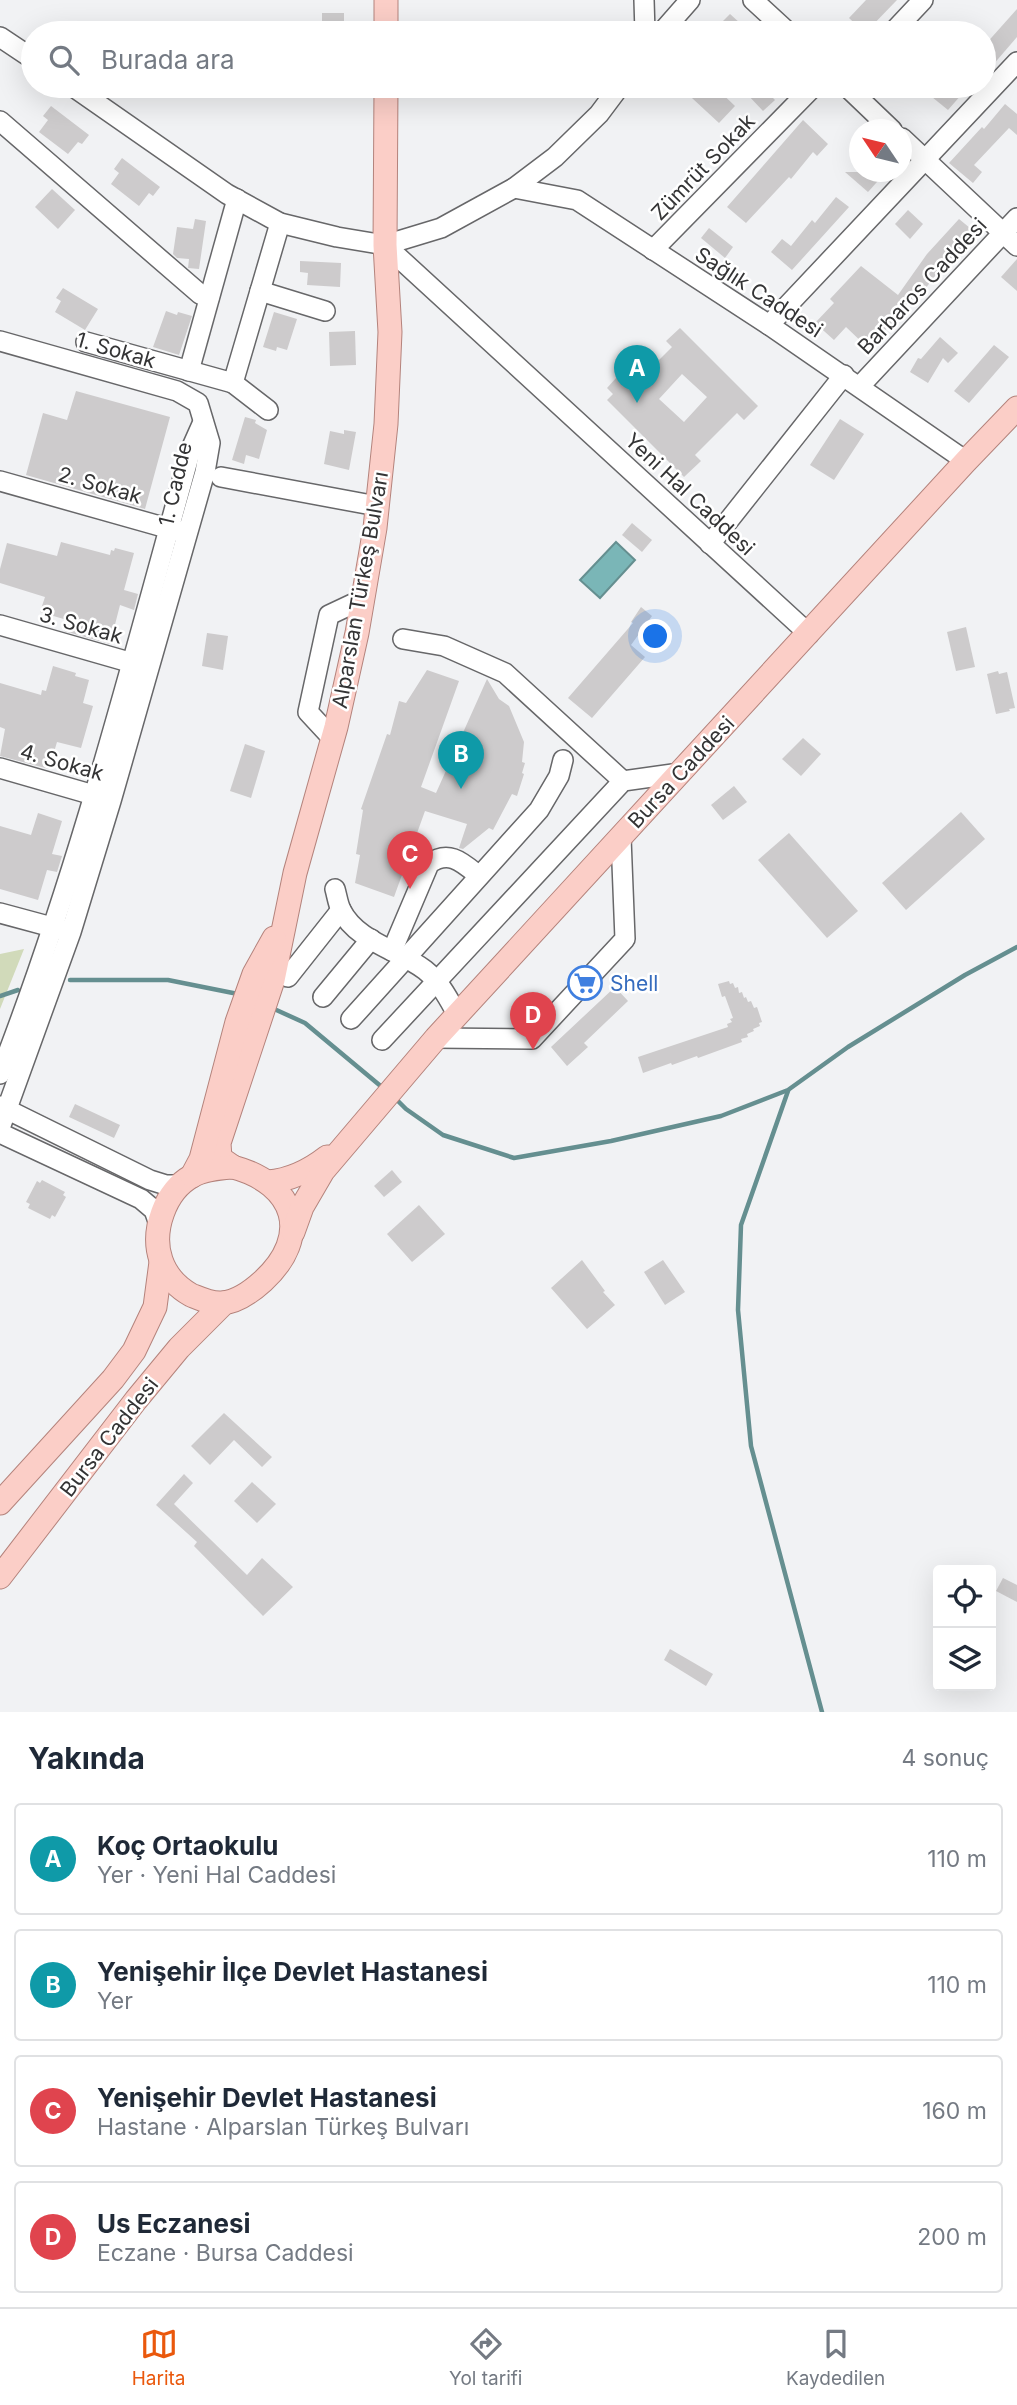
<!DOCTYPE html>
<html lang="tr">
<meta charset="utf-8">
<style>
:root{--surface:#fff;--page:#f6f6f7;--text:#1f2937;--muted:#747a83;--line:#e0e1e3;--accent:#ea580c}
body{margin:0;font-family:Inter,sans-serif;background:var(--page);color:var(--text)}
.controls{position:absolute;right:21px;bottom:21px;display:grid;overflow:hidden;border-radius:7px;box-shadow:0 7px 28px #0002}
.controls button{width:63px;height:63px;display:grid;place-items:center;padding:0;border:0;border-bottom:2px solid var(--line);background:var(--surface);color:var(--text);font:35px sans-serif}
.compass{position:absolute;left:849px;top:119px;width:63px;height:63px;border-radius:50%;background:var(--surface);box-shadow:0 7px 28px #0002;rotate:305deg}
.you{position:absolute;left:656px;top:637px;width:24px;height:24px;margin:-18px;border:5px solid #fff;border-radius:50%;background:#1a73e8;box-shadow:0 0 0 10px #1a73e833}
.badge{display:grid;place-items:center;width:46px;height:46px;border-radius:50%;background:var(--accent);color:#fff;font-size:23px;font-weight:700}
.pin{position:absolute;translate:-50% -58px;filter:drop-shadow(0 2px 4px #0008)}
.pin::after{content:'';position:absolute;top:37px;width:24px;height:21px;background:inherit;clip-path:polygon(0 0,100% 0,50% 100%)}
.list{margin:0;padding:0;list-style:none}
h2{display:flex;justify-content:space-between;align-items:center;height:91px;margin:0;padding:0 28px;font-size:30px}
h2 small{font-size:23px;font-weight:400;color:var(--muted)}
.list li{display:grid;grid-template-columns:46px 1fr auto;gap:21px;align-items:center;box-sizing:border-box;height:112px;margin:0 14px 14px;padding:0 14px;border:2px solid var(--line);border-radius:7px}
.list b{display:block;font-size:26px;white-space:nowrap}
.list p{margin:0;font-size:23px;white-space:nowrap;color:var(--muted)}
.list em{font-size:23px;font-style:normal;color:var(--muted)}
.icon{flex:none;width:38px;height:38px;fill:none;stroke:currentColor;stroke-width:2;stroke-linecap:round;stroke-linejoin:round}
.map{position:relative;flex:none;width:1017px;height:1712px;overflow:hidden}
.search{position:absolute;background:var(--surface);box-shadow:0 7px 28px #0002;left:21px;right:21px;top:21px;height:77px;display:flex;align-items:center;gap:18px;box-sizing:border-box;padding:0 24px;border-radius:38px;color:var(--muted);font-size:26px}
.sheet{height:595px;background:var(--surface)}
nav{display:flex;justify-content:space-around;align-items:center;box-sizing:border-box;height:98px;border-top:2px solid var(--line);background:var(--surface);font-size:19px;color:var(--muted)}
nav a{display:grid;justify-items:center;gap:4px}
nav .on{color:var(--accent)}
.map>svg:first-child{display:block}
.green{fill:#d1daba}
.water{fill:#7ab6b7;stroke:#658f90;stroke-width:2}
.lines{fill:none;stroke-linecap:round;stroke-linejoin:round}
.stream{stroke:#658f90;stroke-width:4.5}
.building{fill:#cdcbcc;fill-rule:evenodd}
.minor-casing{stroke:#676769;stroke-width:22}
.major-casing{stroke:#b4837c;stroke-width:25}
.minor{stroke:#fff;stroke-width:19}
.major{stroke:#fbcec7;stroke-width:23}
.labels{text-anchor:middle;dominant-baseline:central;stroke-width:5;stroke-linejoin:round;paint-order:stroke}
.street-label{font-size:21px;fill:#343435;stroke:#fff}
.shop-label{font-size:21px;fill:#366cbe;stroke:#fff;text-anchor:start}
</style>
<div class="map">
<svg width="1017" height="1712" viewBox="0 0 1017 1712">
<rect width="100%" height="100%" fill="#f1f2f4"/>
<path class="green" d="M24 949 0 1009V954Z"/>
<path class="water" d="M616 542 635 560 600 598 580 580Z"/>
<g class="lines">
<g class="stream">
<path d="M70 980H168L238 994"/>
<path d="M0 996 18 990"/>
<path d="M272 1008 305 1023 383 1088"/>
<path d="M788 1091 741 1225 738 1310 751 1446 822 1712"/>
<path d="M395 1098 406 1109 443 1135 514 1158 611 1141 721 1116 788 1090 848 1047 965 975 1017 947"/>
</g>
</g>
<g class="building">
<path d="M866 0H897L865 33 849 18Z"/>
<path d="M1017 9V37L992 66 984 59V46Z"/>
<path d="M322 13H344V33L322 32Z"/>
<path d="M730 14 751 33H730L720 24Z"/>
<path d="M679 86H714L735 106 719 123Z"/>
<path d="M754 86H761L775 100 763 111 746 93Z"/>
<path d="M941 86H969L948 110 932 97Z"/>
<path d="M1005 104 1017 114V135L1009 128 974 165 982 172 973 183 949 163 982 127 984 129Z"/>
<path d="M51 106 89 135 82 144 78 142 68 154 39 132 48 120 43 116Z"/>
<path d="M803 120 828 144 817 156 813 152 791 179 789 177 746 223 727 207Z"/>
<path d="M122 158 160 187 153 196 149 193 139 206 111 184 119 173 114 169Z"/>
<path d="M845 172H886L868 192Z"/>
<path d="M52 189 75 210 58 229 35 207Z"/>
<path d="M836 197 849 207 792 270 771 252 782 239 791 246 812 220 815 223Z"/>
<path d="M908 210 923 224 910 239 895 224Z"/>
<path d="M195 219 206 221 199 269 188 268 189 259 177 258 173 254 177 227 193 229Z"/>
<path d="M959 219 976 233 938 272 922 293 918 290 893 322 868 348 846 327 834 340 815 323 834 303 830 299 861 266 898 295 927 254Z"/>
<path d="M709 228 733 247 725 258 701 238Z"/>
<path d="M1017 259V291L1001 277Z"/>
<path d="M300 261 341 263 340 287 307 285 308 273 300 272Z"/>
<path d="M63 288 98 309 85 330 55 312 61 301 56 298Z"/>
<path d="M166 311 177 315 178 312 192 316 179 355 153 347Z"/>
<path d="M274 312 297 319 287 350 277 347 276 351 263 347Z"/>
<path d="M680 328 758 406 744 420 737 413 695 455 701 461 684 477 607 400 613 394 607 388 617 377 629 390 672 347 666 341ZM682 374 707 397 684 422 659 399Z"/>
<path d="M355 331 356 365 330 366 329 332Z"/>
<path d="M940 337 958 353 948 363 943 358 928 383 910 372 918 358 921 359Z"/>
<path d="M994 345 1009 357 969 403 954 391Z"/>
<path d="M76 391 170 417 145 509 26 475 43 413 67 420Z"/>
<path d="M245 417 256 420 255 423 267 430 259 459 246 455 244 464 232 460Z"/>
<path d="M840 419 864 434 834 480 810 465Z"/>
<path d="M344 430 356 432 349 470 324 464 330 431 344 434Z"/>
<path d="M632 523 652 540 642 552 622 535Z"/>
<path d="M61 542 110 555 111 550 114 551 115 548 134 553 124 590 138 594 134 610 120 605 110 644 64 631 67 620 40 612 45 597 0 583V569L7 543 57 556Z"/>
<path d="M641 607 652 616 631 645 645 657 592 718 568 698 633 623 631 622Z"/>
<path d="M966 627 975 667 956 671 947 632Z"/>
<path d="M207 633 228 636 223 670 202 666Z"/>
<path d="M53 666 76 673 75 676 89 680 83 703 93 706 81 748 57 742 49 769 0 756 5 729 0 727V683L41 695 42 690 46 691Z"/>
<path d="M427 670 459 681 421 787 436 793 487 679 499 699 509 706 524 742 522 762 525 763 522 773 524 774 517 796 512 794 493 830 489 828 463 849 459 848 467 824 425 811 394 897 355 883 360 855 356 854 363 810 361 809 387 734 390 735 399 701 406 703Z"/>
<path d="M998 671 999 674 1007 672 1015 708 1009 709 1010 711 996 714 987 674Z"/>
<path d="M803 738 821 754 801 776 782 759Z"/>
<path d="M245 744 265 751 251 798 230 791Z"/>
<path d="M734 786 747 802 723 820 711 805Z"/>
<path d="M961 812 985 839 906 910 882 883Z"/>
<path d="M38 813 62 821 52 854 62 856 57 872 47 870 38 900 0 889V826L31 835Z"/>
<path d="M789 833 858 911 827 938 758 860Z"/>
<path d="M729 981 730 984 733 983 735 988 738 987 739 993 742 992 744 998 746 997 748 1002 751 1001 754 1008 757 1007 762 1022 759 1023 760 1026 753 1029 754 1031 747 1034 748 1037 741 1039 742 1042 698 1058 697 1056 672 1065 671 1063 643 1073 638 1057 728 1027 727 1024 732 1022 730 1019 733 1018 725 996 722 997 718 984Z"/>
<path d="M615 987 628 1001 584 1043 588 1047 567 1066 551 1047Z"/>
<path d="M75 1104 120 1125 114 1138 69 1117Z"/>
<path d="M392 1170 402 1182 384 1197 374 1186Z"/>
<path d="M42 1180 65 1192 63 1195 66 1197 55 1217 52 1215 50 1219 28 1208 30 1204 26 1202 37 1181 40 1183Z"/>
<path d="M419 1205 445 1234 412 1262 387 1234Z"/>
<path d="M582 1260 605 1291 603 1292 615 1305 587 1329 551 1288Z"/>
<path d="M663 1260 685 1292 665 1305 644 1272Z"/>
<path d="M224 1413 272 1457 262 1467 234 1440 210 1465 191 1446Z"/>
<path d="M184 1474 193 1483 174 1504 247 1575 262 1558 293 1587 263 1616 194 1546 197 1542 156 1505Z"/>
<path d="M252 1482 276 1504 257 1523 234 1501Z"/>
<path d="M1003 1578 1017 1585V1602L996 1591Z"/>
<path d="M670 1649 713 1674 706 1686 664 1660Z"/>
</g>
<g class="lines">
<g class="minor-casing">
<g id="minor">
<path d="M644 0 645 33"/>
<path d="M753 0 789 33"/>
<path d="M661 33 690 0"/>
<path d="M892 33 923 0"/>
<path d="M0 37 33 59"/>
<path d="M72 86 227 194 280 223 337 237 385 245 441 228 514 188 555 157 599 114 620 86"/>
<path d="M846 86 892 130"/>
<path d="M0 121 200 294 209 298"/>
<path d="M902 138 1017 246"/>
<path d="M514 188 577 200 769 325 966 461"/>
<path d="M385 245 809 634"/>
<path d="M653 250 814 86"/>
<path d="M260 291 325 311"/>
<path d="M769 325 1017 62"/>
<path d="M0 341 177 391 198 403 210 443 205 472 111 801 71 932 0 1128"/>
<path d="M86 342 233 383 280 223"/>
<path d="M189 371 237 199"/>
<path d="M233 383 268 410"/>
<path d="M860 386 1017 218"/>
<path d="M221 477 377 506"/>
<path d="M0 481 181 532"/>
<path d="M710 544 844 375"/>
<path d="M0 625 143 666"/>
<path d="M403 639 444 646 505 673 623 781"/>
<path d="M333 739 308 712 329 615 363 599"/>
<path d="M0 768 104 798"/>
<path d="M335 889C337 896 338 904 341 910 357 942 399 950 425 970 440 982 448 998 457 1014"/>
<path d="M0 913 63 930"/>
<path d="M392 951 429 864C449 849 463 863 479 876"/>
<path d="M288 977 341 910"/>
<path d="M323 997 371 939"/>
<path d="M351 1019 539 810 559 776 563 760"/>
<path d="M436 1038 532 1039 625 939 621 838"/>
<path d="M382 1040 623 781 680 773"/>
<path d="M0 1074C79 871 133 658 191 449L203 422"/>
<path d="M0 1106 150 1180 166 1185H181"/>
<path d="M0 1133 141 1199 154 1210 159 1224"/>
</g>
</g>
<g class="major-casing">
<g id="major">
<path d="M386 33V0"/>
<path d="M233 1167 220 1158 219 1143 273 980 295 873 336 727 357 633 375 528 386 424 390 332 385 245 386 86"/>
<path d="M233 1167C296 1184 312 1236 263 1281 252 1291 237 1302 222 1303 211 1304 201 1299 191 1295 177 1287 166 1275 161 1260 151 1231 165 1191 192 1176 204 1169 220 1168 233 1167Z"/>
<path d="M192 1176 201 1159 237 1022 254 974 274 938"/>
<path d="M268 1182C291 1180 309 1171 327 1157"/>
<path d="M293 1232 302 1207 323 1171 436 1038 966 461 1017 408"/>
<path d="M0 1503 113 1379 134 1351 155 1307 161 1262"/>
<path d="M0 1577 136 1400 179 1348 224 1303"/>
</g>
</g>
<use href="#minor" class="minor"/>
<use href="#major" class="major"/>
</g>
<defs>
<g id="supermarket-ring" transform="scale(1.75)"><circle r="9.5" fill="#fff" stroke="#3f7fe0" stroke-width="1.5"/><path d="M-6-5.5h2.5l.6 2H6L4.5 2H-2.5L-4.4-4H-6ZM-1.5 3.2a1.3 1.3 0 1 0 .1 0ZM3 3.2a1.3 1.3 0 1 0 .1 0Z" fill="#3f7fe0"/></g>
</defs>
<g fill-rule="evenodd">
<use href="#supermarket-ring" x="585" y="983"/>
</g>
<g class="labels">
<g class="street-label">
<text transform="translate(703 167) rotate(-46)">Zümrüt Sokak</text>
<text transform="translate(922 286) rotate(-47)">Barbaros Caddesi</text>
<text transform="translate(759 292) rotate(33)">Sağlık Caddesi</text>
<text transform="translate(116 350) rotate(16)">1. Sokak</text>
<text transform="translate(175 484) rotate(-77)">1. Cadde</text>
<text transform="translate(100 485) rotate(16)">2. Sokak</text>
<text transform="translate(690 494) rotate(43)">Yeni Hal Caddesi</text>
<text transform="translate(360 590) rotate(-80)">Alparslan Türkeş Bulvarı</text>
<text transform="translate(81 625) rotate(16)">3. Sokak</text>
<text transform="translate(62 762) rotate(16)">4. Sokak</text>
<text transform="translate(681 772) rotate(-47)">Bursa Caddesi</text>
<text transform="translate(109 1437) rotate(-52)">Bursa Caddesi</text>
</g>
<g class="shop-label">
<text x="610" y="983">Shell</text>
</g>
</g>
</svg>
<div class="controls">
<button><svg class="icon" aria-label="locate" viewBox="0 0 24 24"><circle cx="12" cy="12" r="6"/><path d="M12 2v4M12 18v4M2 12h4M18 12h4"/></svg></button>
<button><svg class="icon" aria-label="layers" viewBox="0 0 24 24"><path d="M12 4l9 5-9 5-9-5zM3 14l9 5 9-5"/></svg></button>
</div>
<svg class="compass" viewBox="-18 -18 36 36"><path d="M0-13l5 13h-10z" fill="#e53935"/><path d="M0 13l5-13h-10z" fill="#747a83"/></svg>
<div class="you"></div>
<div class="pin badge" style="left:637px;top:403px;background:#0f9aa8">A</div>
<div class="pin badge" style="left:461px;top:789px;background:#0f9aa8">B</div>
<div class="pin badge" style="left:410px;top:889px;background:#e0444e">C</div>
<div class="pin badge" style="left:533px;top:1050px;background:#e0444e">D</div>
<div class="search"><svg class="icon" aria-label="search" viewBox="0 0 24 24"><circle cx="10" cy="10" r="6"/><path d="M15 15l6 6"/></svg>Burada ara</div>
</div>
<section class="sheet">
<h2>Yakında<small>4 sonuç</small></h2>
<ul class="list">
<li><span class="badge" style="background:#0f9aa8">A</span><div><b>Koç Ortaokulu</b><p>Yer · Yeni Hal Caddesi</p></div><em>110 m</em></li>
<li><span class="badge" style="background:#0f9aa8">B</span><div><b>Yenişehir İlçe Devlet Hastanesi</b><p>Yer</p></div><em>110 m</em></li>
<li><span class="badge" style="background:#e0444e">C</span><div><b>Yenişehir Devlet Hastanesi</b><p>Hastane · Alparslan Türkeş Bulvarı</p></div><em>160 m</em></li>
<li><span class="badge" style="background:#e0444e">D</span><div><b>Us Eczanesi</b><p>Eczane · Bursa Caddesi</p></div><em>200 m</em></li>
</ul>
</section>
<nav>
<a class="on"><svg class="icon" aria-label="map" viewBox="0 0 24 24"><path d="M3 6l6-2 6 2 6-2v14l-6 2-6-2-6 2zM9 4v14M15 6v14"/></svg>Harita</a>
<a><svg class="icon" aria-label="directions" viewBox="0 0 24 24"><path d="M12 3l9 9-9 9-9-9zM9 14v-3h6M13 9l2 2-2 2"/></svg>Yol tarifi</a>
<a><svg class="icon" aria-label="saved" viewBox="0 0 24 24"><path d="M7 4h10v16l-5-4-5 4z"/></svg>Kaydedilen</a>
</nav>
